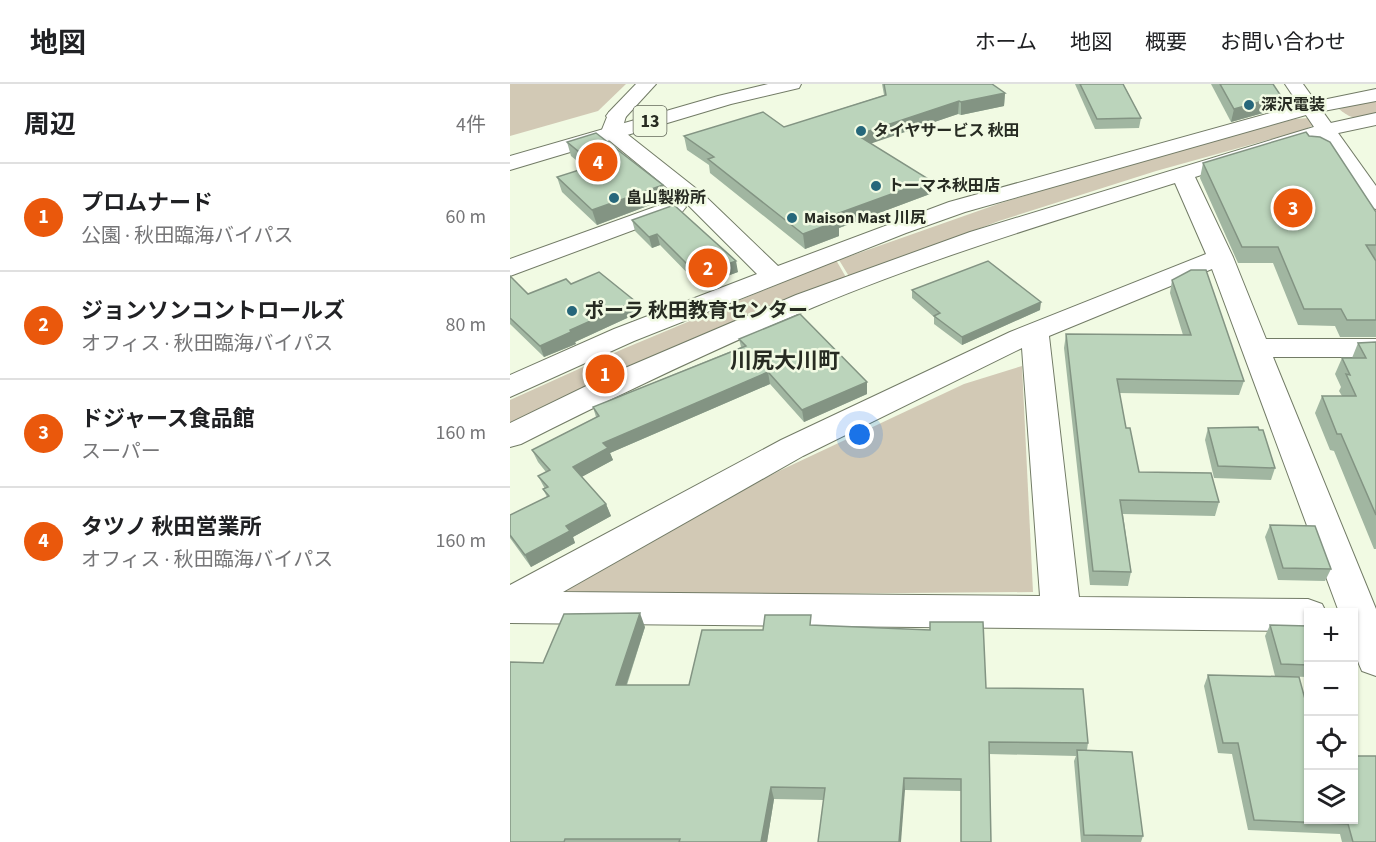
<!DOCTYPE html>
<html lang="ja">
<meta charset="utf-8">
<style>
:root{--surface:#fff;--page:#f6f6f6;--text:#202124;--muted:#757577;--line:#e0e0e0;--accent:#ea580c}
body{margin:0;font-family:"Source Sans 3","Noto Sans JP",sans-serif;background:var(--page);color:var(--text)}
.controls{position:absolute;right:18px;bottom:18px;display:grid;overflow:hidden;border-radius:0px;box-shadow:0 2px 4px #0004}
.controls button{width:54px;height:54px;display:grid;place-items:center;padding:0;border:0;border-bottom:2px solid var(--line);background:var(--surface);color:var(--text);font:30px sans-serif}
.you{position:absolute;left:350px;top:351px;width:21px;height:21px;margin:-15px;border:4px solid #fff;border-radius:50%;background:#1a73e8;box-shadow:0 0 0 9px #1a73e833}
.badge{display:grid;place-items:center;width:39px;height:39px;border-radius:50%;background:var(--accent);color:#fff;font-size:20px;font-weight:700}
.pin{position:absolute;translate:-50% -50%;border:3px solid #fff;box-shadow:0 2px 6px #0006}
.list{margin:0;padding:0;list-style:none}
h2{display:flex;justify-content:space-between;align-items:center;height:78px;margin:0;padding:0 24px;font-size:26px}
h2 small{font-size:20px;font-weight:400;color:var(--muted)}
.list li{display:grid;grid-template-columns:39px 1fr auto;gap:18px;align-items:center;box-sizing:border-box;height:108px;padding:0 24px;border-top:2px solid var(--line)}
.list b{display:block;font-size:22px;white-space:nowrap}
.list p{margin:0;font-size:20px;white-space:nowrap;color:var(--muted)}
.list em{font-size:20px;font-style:normal;color:var(--muted)}
.icon{flex:none;width:33px;height:33px;fill:none;stroke:currentColor;stroke-width:2;stroke-linecap:round;stroke-linejoin:round}
.map{position:relative;flex:none;width:866px;height:758px;overflow:hidden}
header{display:flex;align-items:center;gap:36px;box-sizing:border-box;height:84px;padding:0 30px;background:var(--surface);border-bottom:2px solid var(--line)}
header strong{font-size:28px}
nav{display:flex;gap:33px;margin-inline-start:auto;font-size:21px}
main{display:flex}
aside{flex:1;background:var(--surface)}
.map>svg:first-child{display:block}
.green{fill:#d2c9b5}
.lines{fill:none;stroke-linecap:round;stroke-linejoin:round}
.minor-casing{stroke:#727b66;stroke-width:2}
.tertiary-casing{stroke:#727b66;stroke-width:2}
.trunk-casing{stroke:#727b66;stroke-width:2}
.minor{fill:#fff;fill-rule:evenodd}
.tertiary{fill:#fff;fill-rule:evenodd}
.trunk{fill:#fff;fill-rule:evenodd}
.wall{fill:#a1b6a1}
.shaded-wall{fill:#839483}
.building{fill:#bbd4bb;stroke:#839483;stroke-width:1.5}
.poi-dot{fill:#26677b;stroke:#f1fae3;stroke-width:2}
.labels{text-anchor:middle;dominant-baseline:central;stroke-width:5;stroke-linejoin:round;paint-order:stroke}
.far-poi-label{font-size:16px;font-weight:bold;fill:#272b22;stroke:#f1fae3;text-anchor:start}
.shield{fill:#f1fae3;stroke:#64695c;stroke-width:1.5}
.shield-label{font-size:18px;font-weight:bold;fill:#272b22}
.poi-label{font-size:20px;font-weight:bold;fill:#272b22;stroke:#f1fae3;text-anchor:start}
.quarter-label{font-size:22px;font-weight:bold;fill:#272b22;stroke:#f1fae3}
</style>
<header>
<strong>地図</strong>
<nav><a>ホーム</a><a>地図</a><a>概要</a><a>お問い合わせ</a></nav>
</header>
<main>
<aside>
<h2>周辺<small>4件</small></h2>
<ul class="list">
<li><span class="badge">1</span><div><b>プロムナード</b><p>公園 · 秋田臨海バイパス</p></div><em>60 m</em></li>
<li><span class="badge">2</span><div><b>ジョンソンコントロールズ</b><p>オフィス · 秋田臨海バイパス</p></div><em>80 m</em></li>
<li><span class="badge">3</span><div><b>ドジャース食品館</b><p>スーパー</p></div><em>160 m</em></li>
<li><span class="badge">4</span><div><b>タツノ 秋田営業所</b><p>オフィス · 秋田臨海バイパス</p></div><em>160 m</em></li>
</ul>
</aside>
<div class="map">
<svg width="866" height="758" viewBox="0 0 866 758">
<rect width="100%" height="100%" fill="#f1fae3"/>
<g class="green">
<path d="M0 0H116L88 27 0 52Z"/>
<path d="M866 15V33C850 36 842 36 829 25Z"/>
<path d="M798 34 805 40 794 46 646 87 489 137 340 194 329 176 488 120 639 73 785 35Z"/>
<path d="M326 176 337 195 0 353V316L113 265Z"/>
<path d="M512 282 523 508 36 512 269 387 454 300Z"/>
</g>
<g class="lines">
<g class="minor-casing">
<g id="minor">
<path d="M866 5V17L803 29 455 128 396 149 124 257 0 313V291L104 245 247 190 177 120 94 52 91 48 99 28H113L116 32 112 46 193 110 268 182 439 118 793 20Z"/>
<path d="M866 29V41L819 51 685 93 723 173 756 255H866V273H763L866 525V592L852 587C842 566 844 551 844 528H829L702 185 539 252 569 513 798 515 812 520 816 528H798V547L0 539V501L271 356 500 248 696 170 665 99C544 137 421 174 304 223 205 265 108 311 11 360L0 363V339L101 290 286 211 460 148 807 42ZM512 264 530 512 53 508 293 372Z"/>
<path d="M164 116 172 118 176 123 172 128 0 192V175Z"/>
</g>
</g>
<g class="tertiary-casing">
<g id="tertiary">
<path d="M126 0H146L113 36H99L96 32 99 28Z"/>
<path d="M775 0H793L866 102V125L858 123Z"/>
</g>
</g>
<g class="trunk-casing">
<path id="trunk" d="M258 0H291L289 4 221 20 0 86V72L208 12Z"/>
</g>
<use href="#minor" class="minor"/>
<use href="#tertiary" class="tertiary"/>
<use href="#trunk" class="trunk"/>
</g>
<g class="wall">
<path d="M372 0H406L495 9 494 22 451 31 448 30 361 59 420 110 329 144V152L295 165 200 89 199 81 177 66 174 52 274 43 374 11Z"/>
<path d="M565 0H613L631 34 629 44 585 45Z"/>
<path d="M701 0H763L771 12 767 25 721 38Z"/>
<path d="M799 52 866 128V253H830L825 242 788 241 763 179H728L690 94 693 79Z"/>
<path d="M57 58 153 101 156 115 87 141 52 108 47 93 76 84 61 72Z"/>
<path d="M122 136 228 188 190 202 150 161 142 164 125 147Z"/>
<path d="M0 192 18 210 61 200 128 229 65 258 66 260 34 273 0 240Z"/>
<path d="M662 196 734 297 729 311 609 309 616 344 629 388 709 418 705 432 613 430 621 488 618 502 580 501 554 264 556 250 673 251 660 209Z"/>
<path d="M402 206 530 226 452 261 424 240V233L402 214Z"/>
<path d="M229 255 357 310 294 338 260 300 100 369 103 376 71 393 96 420 101 432 63 453 65 459 21 483 0 454V431L37 413 33 405H35L28 392 36 388 28 378 22 366 86 333 83 323 231 263Z"/>
<path d="M866 258V465H864L824 367 820 366 805 329 812 312H832L829 307 831 303 825 290 832 274H842L848 259Z"/>
<path d="M698 344 765 384 761 396 704 394 695 356Z"/>
<path d="M760 441 821 485 815 497 768 496 755 453Z"/>
<path d="M303 541 476 604 578 659 577 666 633 752 631 758H571L564 677 566 672 479 670 451 707 395 706 313 716 264 715 257 758H0L33 579 135 543 117 601H179L253 546Z"/>
<path d="M760 541 798 542V593L765 592 755 552Z"/>
<path d="M698 591 798 735H843L866 758H832L830 750 738 746 722 670 708 669 694 602Z"/>
</g>
<g class="shaded-wall">
<path d="M495 9 494 22 451 31V18Z"/>
<path d="M771 12 767 25 721 38 724 25Z"/>
<path d="M449 17 448 30 348 64 347 51Z"/>
<path d="M420 96V110L329 144V152L295 165 293 150 321 132Z"/>
<path d="M153 101 156 115 87 141 82 126Z"/>
<path d="M147 150 150 161 142 164 139 153Z"/>
<path d="M226 177 228 188 190 202 188 191Z"/>
<path d="M125 217 128 229 65 258 66 260 34 273 30 262 60 246Z"/>
<path d="M531 218 530 226 452 261V253Z"/>
<path d="M258 288 260 300 100 369 103 376 68 395 63 383 93 359Z"/>
<path d="M357 298V310L294 338 292 326Z"/>
<path d="M96 420 101 432 63 453 65 459 21 483 15 471 56 442Z"/>
<path d="M130 529 135 543 112 614 106 601Z"/>
<path d="M394 694 395 706 391 758H389Z"/>
<path d="M261 703 264 715 257 758H251Z"/>
</g>
<g class="building">
<path d="M374 0H482L495 9 451 18 449 17 347 51 420 96 321 132 328 137 293 150 198 75 204 73 174 52 253 28 274 43 376 11Z"/>
<path d="M570 0H613L631 34 587 35Z"/>
<path d="M710 0H763L771 12 724 25Z"/>
<path d="M796 48 799 52 810 53 820 58 866 128V161H856L866 177V236H837L831 225H794L768 163H732L693 79Z"/>
<path d="M86 49 153 101 82 126 47 93 85 81 57 58Z"/>
<path d="M164 121 226 177 188 191 147 150 139 153 122 136Z"/>
<path d="M478 177 531 218 452 253 424 232 430 229 402 206Z"/>
<path d="M681 186H696L734 297 607 295 616 344H620L629 388 701 389 709 418 610 416 621 488 583 487 556 250 681 251 662 196Z"/>
<path d="M89 188 125 217 60 246 61 248 30 262 0 234V192L18 210 56 195 61 200Z"/>
<path d="M290 230 357 298 292 326 258 288 93 359 98 364 63 383 96 420 56 442 60 447 15 471 0 451V431L39 412 33 405 38 403 28 392 40 386 22 366 89 332 83 323 236 262 229 255Z"/>
<path d="M866 258V431L831 350H827L812 312H846L836 290 840 291 832 274H856L848 259Z"/>
<path d="M748 343 749 346H753L765 384 708 382 698 344Z"/>
<path d="M760 441 805 442 821 485 773 484Z"/>
<path d="M130 529 106 601H179L192 546H253L255 531H301L300 541 420 546V538H473L476 604 573 605 578 659 479 658 481 758H451V695L394 694 389 758H308L315 704 261 703 251 758H169L170 755H55L54 758H0V578L33 579 54 530Z"/>
<path d="M760 541 798 542V581L771 580Z"/>
<path d="M843 571 847 583H843Z"/>
<path d="M698 591 789 593 798 626V735H843V672H866V758H843L838 740 744 736 728 659H713Z"/>
<path d="M567 666 622 668 633 752 574 751Z"/>
</g>
<g class="poi-dot">
<circle cx="739" cy="21" r="6"/>
<circle cx="351" cy="47" r="6"/>
<circle cx="366" cy="102" r="6"/>
<circle cx="104" cy="114" r="6"/>
<circle cx="282" cy="134" r="6"/>
<circle cx="62" cy="227" r="6"/>
</g>
<g class="labels">
<g class="far-poi-label">
<text x="751" y="21">深沢電装</text>
<text x="363" y="47">タイヤサービス 秋田</text>
<text x="378" y="102">トーマネ秋田店</text>
<text x="116" y="114">畠山製粉所</text>
<text x="294" y="134">Maison Mast 川尻</text>
</g>
<rect class="shield" x="123.5" y="22" width="33" height="30" rx="4.5"/>
<g class="shield-label">
<text x="140" y="37">13</text>
</g>
<g class="poi-label">
<text x="74" y="227">ポーラ 秋田教育センター</text>
</g>
<g class="quarter-label">
<text x="275" y="277">川尻大川町</text>
</g>
</g>
</svg>
<div class="controls">
<button>+</button>
<button>−</button>
<button><svg class="icon" aria-label="locate" viewBox="0 0 24 24"><circle cx="12" cy="12" r="6"/><path d="M12 2v4M12 18v4M2 12h4M18 12h4"/></svg></button>
<button><svg class="icon" aria-label="layers" viewBox="0 0 24 24"><path d="M12 4l9 5-9 5-9-5zM3 14l9 5 9-5"/></svg></button>
</div>
<div class="you"></div>
<div class="pin badge" style="left:95px;top:290px">1</div>
<div class="pin badge" style="left:198px;top:184px">2</div>
<div class="pin badge" style="left:783px;top:124px">3</div>
<div class="pin badge" style="left:88px;top:78px">4</div>
</div>
</main>
